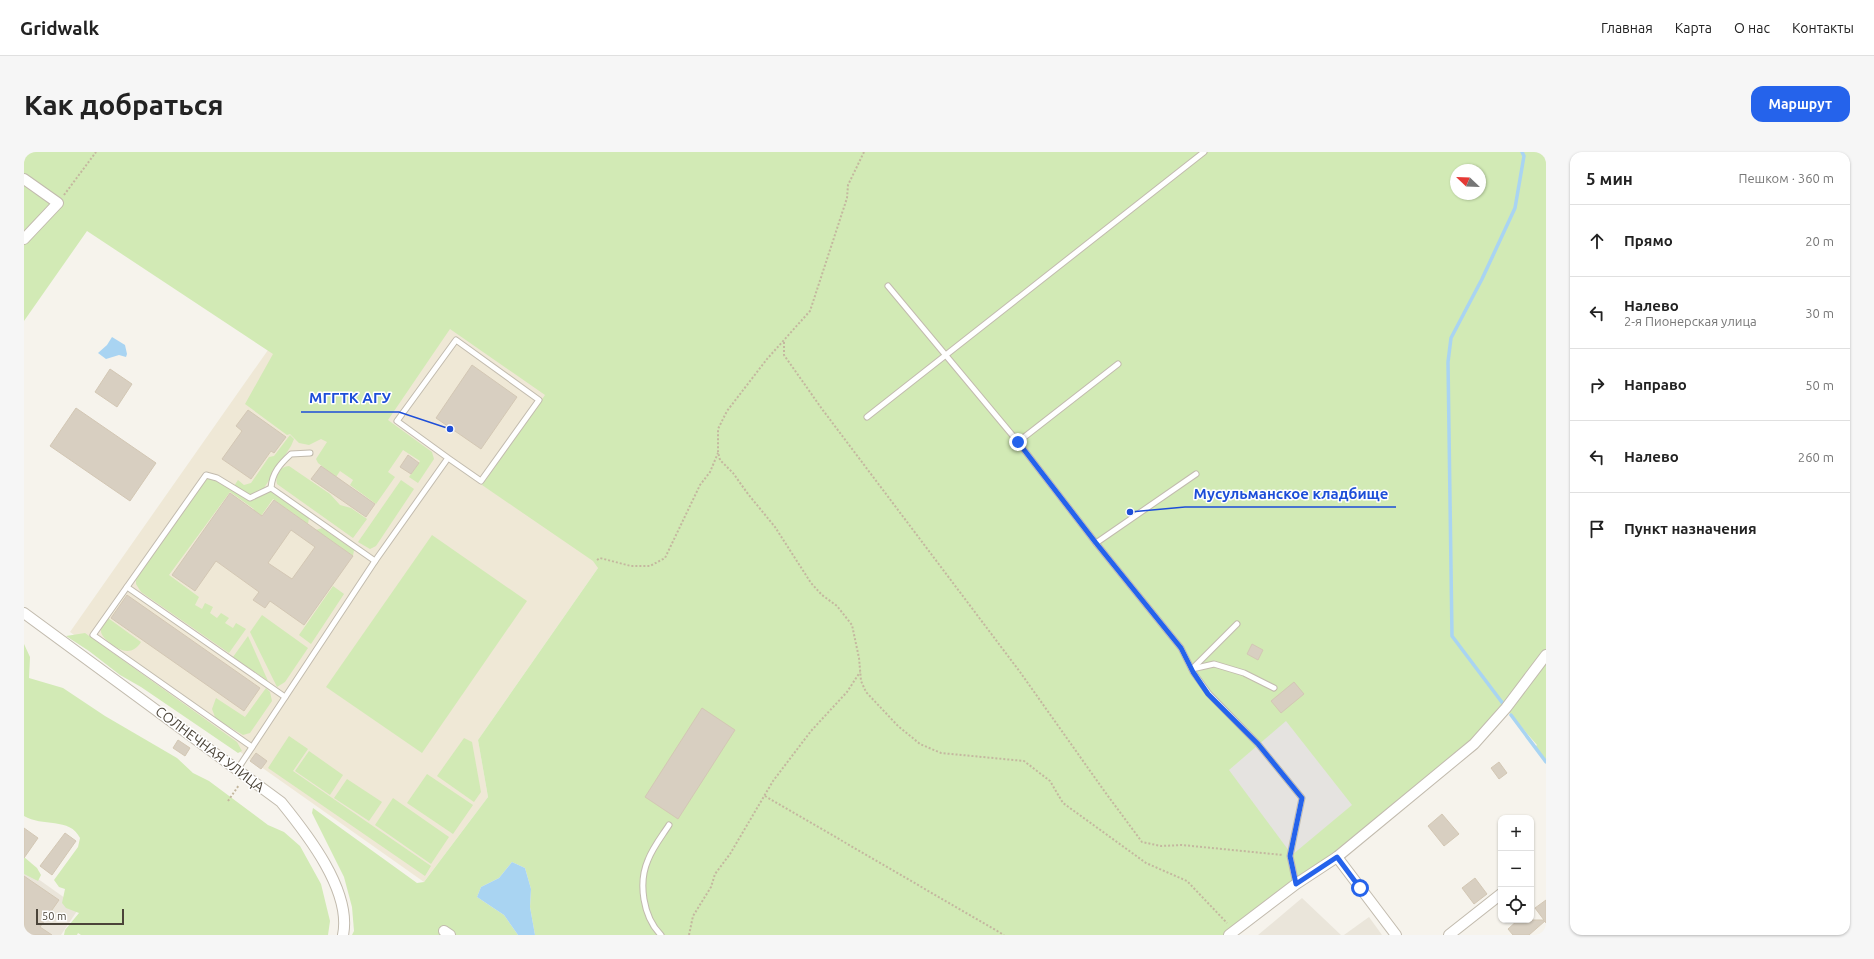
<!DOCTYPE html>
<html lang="ru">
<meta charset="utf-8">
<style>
:root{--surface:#fff;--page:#f6f6f6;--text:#222;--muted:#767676;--line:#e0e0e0;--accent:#2563eb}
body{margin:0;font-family:Ubuntu,sans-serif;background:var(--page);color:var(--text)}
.controls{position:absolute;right:12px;bottom:12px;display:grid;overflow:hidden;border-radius:8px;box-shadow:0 1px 3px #0004}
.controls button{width:36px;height:36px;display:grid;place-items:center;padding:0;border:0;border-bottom:1px solid var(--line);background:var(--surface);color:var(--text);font:20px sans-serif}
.compass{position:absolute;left:1426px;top:12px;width:36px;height:36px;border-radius:50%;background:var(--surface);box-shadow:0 1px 3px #0004;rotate:293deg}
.scale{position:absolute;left:12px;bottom:10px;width:88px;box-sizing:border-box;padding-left:4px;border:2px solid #4b4439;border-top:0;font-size:11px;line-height:14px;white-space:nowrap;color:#4b4439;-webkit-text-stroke:3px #fff;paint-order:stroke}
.stop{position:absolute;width:12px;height:12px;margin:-9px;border:3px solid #2563eb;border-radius:50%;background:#fff}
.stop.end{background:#2563eb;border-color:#fff;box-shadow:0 1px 4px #0008}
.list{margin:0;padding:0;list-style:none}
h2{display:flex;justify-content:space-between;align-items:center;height:52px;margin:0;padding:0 16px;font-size:17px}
h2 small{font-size:13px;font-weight:400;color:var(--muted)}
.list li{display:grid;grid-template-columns:26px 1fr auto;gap:12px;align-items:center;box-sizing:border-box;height:72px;padding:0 16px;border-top:1px solid var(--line)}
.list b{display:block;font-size:15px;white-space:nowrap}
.list p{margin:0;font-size:13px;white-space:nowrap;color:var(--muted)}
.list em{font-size:13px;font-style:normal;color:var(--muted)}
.icon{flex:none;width:22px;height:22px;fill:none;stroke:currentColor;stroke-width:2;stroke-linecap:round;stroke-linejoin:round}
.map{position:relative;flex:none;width:1522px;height:783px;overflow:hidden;border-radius:12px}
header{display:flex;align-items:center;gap:24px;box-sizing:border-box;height:56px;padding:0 20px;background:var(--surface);border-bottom:1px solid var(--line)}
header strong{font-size:19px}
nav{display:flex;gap:22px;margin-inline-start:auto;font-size:14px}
.intro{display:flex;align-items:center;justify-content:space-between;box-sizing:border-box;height:96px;padding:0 24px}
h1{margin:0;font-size:28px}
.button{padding:10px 18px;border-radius:12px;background:var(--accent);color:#fff;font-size:14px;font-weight:700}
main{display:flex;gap:24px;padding:0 24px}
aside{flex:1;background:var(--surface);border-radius:12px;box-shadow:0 1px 3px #0004}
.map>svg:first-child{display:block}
.residential{fill:#eae5da}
.education{fill:#efe8d6}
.green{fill:#d2eab5;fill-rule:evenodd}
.parking{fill:#e5e3e0}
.water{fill:#a9d4f2}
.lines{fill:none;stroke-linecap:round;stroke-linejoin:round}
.stream{stroke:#a9d4f2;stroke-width:3.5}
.building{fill:#d8cfc1;stroke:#d3c7b4;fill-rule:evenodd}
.lane-casing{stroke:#c2bbae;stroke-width:7}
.street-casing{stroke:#c2bbae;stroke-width:12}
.path{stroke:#c4b79f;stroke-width:2;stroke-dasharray:2 2;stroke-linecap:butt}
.lane{stroke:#fff;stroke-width:5}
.street{stroke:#fff;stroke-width:10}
.route{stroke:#2563eb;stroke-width:5}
.labels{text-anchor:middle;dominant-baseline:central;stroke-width:3;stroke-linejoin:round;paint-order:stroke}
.street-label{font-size:14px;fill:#4b4439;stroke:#fff}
.leader{fill:none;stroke:#1d4ed8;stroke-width:1.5}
.callout-dot{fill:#1d4ed8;stroke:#fff;stroke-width:1.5}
.callout-label{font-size:15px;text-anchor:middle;font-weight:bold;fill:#1d4ed8;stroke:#fff;stroke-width:3;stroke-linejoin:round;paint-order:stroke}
</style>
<header>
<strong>Gridwalk</strong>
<nav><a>Главная</a><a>Карта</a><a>О нас</a><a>Контакты</a></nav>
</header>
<div class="intro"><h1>Как добраться</h1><a class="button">Маршрут</a></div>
<main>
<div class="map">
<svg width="1522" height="783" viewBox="0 0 1522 783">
<rect width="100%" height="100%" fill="#f6f3ec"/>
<g class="residential">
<path d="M0 717 55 756 37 783H0Z"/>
<path d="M1278 746 1317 783H1234Z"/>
<path d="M1345 765 1358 783H1320Z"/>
</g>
<path class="education" d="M383 0H527L574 416 454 588 464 645 400 730 46 480Z"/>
<g class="green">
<path d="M0 0H1522V610L1511 595 1513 593 1482 557 1450 592 1205 783H511L506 755 507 737 501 716 488 710 475 726 457 735 453 745 480 763 494 783H328L330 779 328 755 320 725 288 661 289 656 393 731 400 730 464 645 454 588 574 416 569 409 458 333 521 243 426 177 364 268 408 300 410 307 394 331 385 325 396 309 379 298 364 320 371 325 352 352 326 333 329 328 316 319 312 325 294 311 292 307 303 290 297 287 285 293 275 291 266 282 263 283 221 252 249 202 63 79 0 169ZM1432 18H1456V42H1432Z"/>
<path d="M266 283 270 287 267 294 240 336V341L247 338 285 366 284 372 249 347 213 398 205 392 230 357 206 340 145 423 175 445 171 453 178 457 181 451 189 455 186 461 193 466 197 461 205 466 201 471 209 476 212 471 222 477 205 501 117 440 112 432V426L182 325 192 326 208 337 214 328 220 333 227 331 245 305 250 304Z"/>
<path d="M265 314 306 342 316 353 327 356 343 367 329 386 253 332C251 323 255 315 265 314Z"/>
<path d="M377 328 390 337 352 394 346 397 334 390Z"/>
<path d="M298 376 330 398 329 404 292 378Z"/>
<path d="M408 383 503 449 398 601 302 535Z"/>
<path d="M309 434 320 442 287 492 275 483Z"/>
<path d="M238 463 284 496 261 530 253 535 226 480Z"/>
<path d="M84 466 117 490C109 503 98 500 87 492 84 489 78 485 77 480 76 476 82 470 84 466Z"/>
<path d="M61 481 213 590 218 599 214 601 117 535 96 523 65 499 42 484Z"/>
<path d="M224 484 244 529 209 505Z"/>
<path d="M0 492 6 505 5 526 39 536 81 564 153 606 169 621 185 629 244 673 260 680 276 694 297 732 306 769 304 783H57L54 781 53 783H40L41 778 55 761 42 756 38 751 41 737 35 735 30 728 54 695 56 686C46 665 18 675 0 664Z"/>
<path d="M242 536 246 540 248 549 226 581 219 583 197 570 191 565 188 557 192 546 221 565Z"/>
<path d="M265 584 284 597 269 619 407 714 401 724 244 616Z"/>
<path d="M440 586 448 590 457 640 450 650 413 624Z"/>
<path d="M285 599 319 623 306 643 271 619Z"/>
<path d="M403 622 449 653 429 682 383 651Z"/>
<path d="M323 627 358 650 345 669 310 646Z"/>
<path d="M369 646 425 685 407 712 351 673Z"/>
<path d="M0 705 13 716 17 723 14 729 0 722Z"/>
</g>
<path class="parking" d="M1262 569 1328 653 1268 703 1205 618Z"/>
<g class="water">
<path d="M88 185 101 193 103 202 102 205 95 203 82 207 74 201 83 193Z"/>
<path d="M488 710 501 716 507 737 506 755 511 783H494L480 763 453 745 457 735 475 726Z"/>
</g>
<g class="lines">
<g class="stream">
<path d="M1480 553 1428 484 1424 210 1427 186 1458 127 1491 56 1500 4 1498 0"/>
<path d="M1487 563 1522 610"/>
</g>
</g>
<g class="building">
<path d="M448 213 493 245 457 297 412 266Z"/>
<path d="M86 217 108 232 93 255 71 240Z"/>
<path d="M52 256 132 311 106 349 26 294Z"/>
<path d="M224 258 262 285 250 301 247 299 227 327 198 307 218 279 212 274Z"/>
<path d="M384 303 395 311 387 322 376 315Z"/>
<path d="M297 314 351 352 342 365 287 327Z"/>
<path d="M206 341 238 364 250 348 329 404 280 473 246 449 241 456 229 448 235 440 192 409 171 439 148 423ZM267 378 291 395 268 427 244 411Z"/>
<path d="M103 443 236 536 220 559 87 466Z"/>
<path d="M1228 492 1239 498 1234 508 1223 502Z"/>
<path d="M1270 530 1280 542 1257 561 1247 549Z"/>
<path d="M678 556 711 578 654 667 621 645Z"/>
<path d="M154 588 166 596 161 604 149 596Z"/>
<path d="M232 601 243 609 237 617 226 609Z"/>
<path d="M1475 610 1483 621 1475 627 1467 616Z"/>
<path d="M1418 662 1435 682 1420 694 1404 674Z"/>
<path d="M0 676 14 686 0 706Z"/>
<path d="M41 681 52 689 28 723 16 714Z"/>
<path d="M0 724 35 748 16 775 28 783H0Z"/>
<path d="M1451 726 1463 742 1450 752 1438 736Z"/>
<path d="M1522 748V771L1521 769 1505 783H1489L1484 777 1494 768H1520L1511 756Z"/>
</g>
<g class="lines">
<g class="lane-casing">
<g id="lane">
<path d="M864 134 994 290 1072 391 1157 496 1169 520 1185 542 1234 592 1278 646 1266 704 1272 732"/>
<path d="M843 265 1180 0"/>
<path d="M994 290 1094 212"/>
<path d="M286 301 267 302C256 312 248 321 247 336L351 409"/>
<path d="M1072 391 1172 322"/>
<path d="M103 435 261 545"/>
<path d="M1168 517 1190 512 1220 521 1250 536"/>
<path d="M1168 517 1213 472"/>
<path d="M228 595 69 483 182 323 193 326 226 346 247 336"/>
<path d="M213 618 351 409 424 306 457 329 515 248 432 188 373 269 424 306"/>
<path d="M637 783C619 765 614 731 624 708 629 695 638 684 645 673"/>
</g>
</g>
<g class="street-casing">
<g id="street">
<path d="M0 27 34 51 0 87"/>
<path d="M0 461 257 650C283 682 328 739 319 783"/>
<path d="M1313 705 1372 783"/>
<path d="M420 779 426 783"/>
<path d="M1205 783 1272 732 1313 705 1450 592 1482 556 1522 503"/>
<path d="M1425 783 1477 742"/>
</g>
</g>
<g class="path">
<path d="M840 0 824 33 823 46 786 159 743 207 703 259 694 277V300L696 308 709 321 724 342 751 375 787 431 798 443 813 454 828 473 835 506 837 529 842 540 874 574 896 592 917 601 1000 609 1026 629 1039 651 1122 711 1163 729 1203 771"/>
<path d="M40 43 72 0"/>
<path d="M760 190V203L798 257 996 520 1081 640 1118 690 1137 694 1158 693 1259 703"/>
<path d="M573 408 576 406 607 414H626L641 406 676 333 686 320 694 301"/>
<path d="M741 644 980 783"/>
<path d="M204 649 215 633"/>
<path d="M665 783 669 764 687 735 691 722 706 702 749 629 787 579 823 540 836 520"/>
</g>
<use href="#lane" class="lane"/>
<use href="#street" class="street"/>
</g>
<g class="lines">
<path class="route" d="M994 290 1072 391 1157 496 1169 520 1184 542 1234 592 1278 646 1266 704 1272 732 1313 705 1336 736"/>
</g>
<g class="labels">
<g class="street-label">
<text transform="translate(186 597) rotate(37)">СОЛНЕЧНАЯ УЛИЦА</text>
</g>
</g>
<path class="leader" d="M426 277L375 260H277M1106 360L1161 355H1372"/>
<g class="callout-dot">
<circle cx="426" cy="277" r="4"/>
<circle cx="1106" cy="360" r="4"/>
</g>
<g class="callout-label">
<text x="326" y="251">МГГТК АГУ</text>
<text x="1267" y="347">Мусульманское кладбище</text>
</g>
</svg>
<div class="controls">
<button>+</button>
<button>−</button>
<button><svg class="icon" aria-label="locate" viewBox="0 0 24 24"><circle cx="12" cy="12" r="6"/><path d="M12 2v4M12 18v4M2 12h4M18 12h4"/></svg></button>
</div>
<svg class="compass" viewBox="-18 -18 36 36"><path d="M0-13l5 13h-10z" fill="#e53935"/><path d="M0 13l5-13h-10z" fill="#767676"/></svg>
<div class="scale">50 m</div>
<div class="stop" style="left:1336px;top:736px"></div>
<div class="stop end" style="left:994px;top:290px"></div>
</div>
<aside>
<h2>5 мин<small>Пешком · 360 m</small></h2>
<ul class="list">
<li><svg class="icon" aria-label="ahead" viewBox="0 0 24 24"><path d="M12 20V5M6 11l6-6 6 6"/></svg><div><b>Прямо</b></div><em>20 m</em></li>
<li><svg class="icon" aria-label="left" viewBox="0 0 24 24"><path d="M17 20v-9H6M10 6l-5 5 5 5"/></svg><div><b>Налево</b><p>2-я Пионерская улица</p></div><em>30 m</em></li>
<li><svg class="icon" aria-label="right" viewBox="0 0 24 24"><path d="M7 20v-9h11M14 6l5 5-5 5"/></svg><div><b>Направо</b></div><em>50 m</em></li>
<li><svg class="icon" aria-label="left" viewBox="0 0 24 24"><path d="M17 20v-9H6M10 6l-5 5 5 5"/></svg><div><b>Налево</b></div><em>260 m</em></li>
<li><svg class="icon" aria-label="arrive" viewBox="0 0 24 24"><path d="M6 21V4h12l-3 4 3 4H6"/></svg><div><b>Пункт назначения</b></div></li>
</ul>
</aside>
</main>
